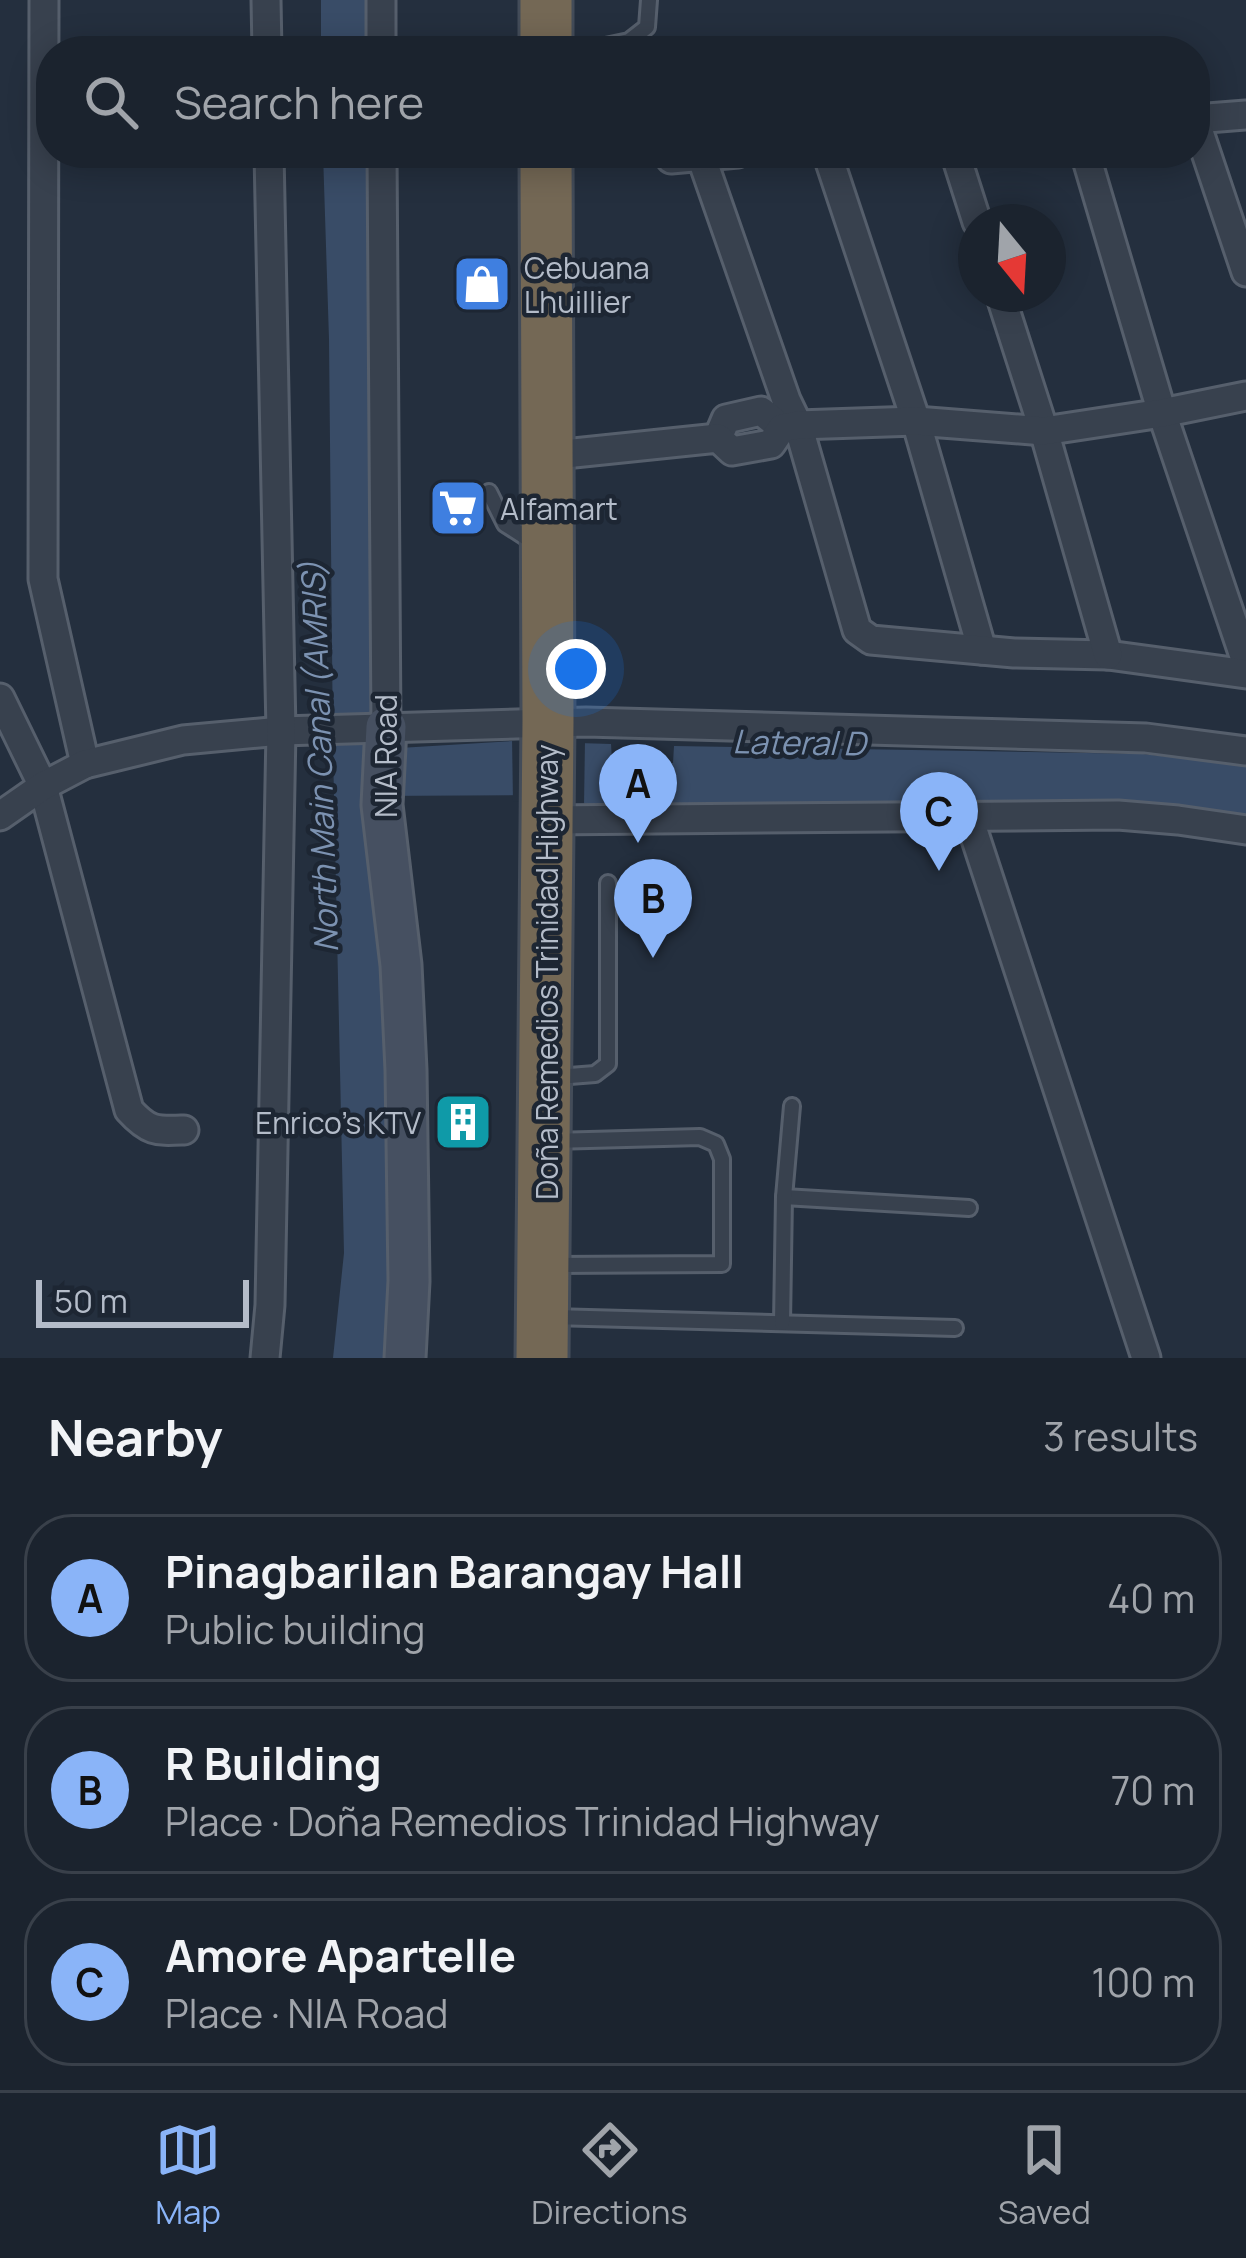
<!DOCTYPE html>
<meta charset="utf-8">
<style>
:root{--surface:#1b232e;--page:#282f3a;--text:#f1f3f6;--muted:#a0a4aa;--line:#39404a;--accent:#8ab4f8}
body{margin:0;font-family:Manrope,sans-serif;background:var(--page);color:var(--text)}
.compass{position:absolute;left:958px;top:204px;width:108px;height:108px;border-radius:50%;background:var(--surface);box-shadow:0 6px 30px #0003;rotate:162deg}
.scale{position:absolute;left:36px;bottom:30px;width:213px;box-sizing:border-box;padding-left:12px;border:6px solid #b4bcc9;border-top:0;font-size:33px;line-height:42px;white-space:nowrap;color:#b4bcc9;-webkit-text-stroke:9px #1d2633;paint-order:stroke}
.you{position:absolute;left:576px;top:669px;width:42px;height:42px;margin:-30px;border:9px solid #fff;border-radius:50%;background:#1a73e8;box-shadow:0 0 0 18px #1a73e833}
.badge{display:grid;place-items:center;width:78px;height:78px;border-radius:50%;background:var(--accent);color:#111;font-size:39px;font-weight:700}
.pin{position:absolute;translate:-50% -99px;filter:drop-shadow(0 3px 6px #0008)}
.pin::after{content:'';position:absolute;top:63px;width:42px;height:36px;background:inherit;clip-path:polygon(0 0,100% 0,50% 100%)}
.list{margin:0;padding:0;list-style:none}
h2{display:flex;justify-content:space-between;align-items:center;height:156px;margin:0;padding:0 48px;font-size:51px}
h2 small{font-size:39px;font-weight:400;color:var(--muted)}
.list li{display:grid;grid-template-columns:78px 1fr auto;gap:36px;align-items:center;box-sizing:border-box;height:168px;margin:0 24px 24px;padding:0 24px;border:3px solid var(--line);border-radius:48px}
.list b{display:block;font-size:45px;white-space:nowrap}
.list p{margin:0;font-size:39px;white-space:nowrap;color:var(--muted)}
.list em{font-size:39px;font-style:normal;color:var(--muted)}
.icon{flex:none;width:66px;height:66px;fill:none;stroke:currentColor;stroke-width:2;stroke-linecap:round;stroke-linejoin:round}
.map{position:relative;flex:none;width:1246px;height:1358px;overflow:hidden}
.search{position:absolute;background:var(--surface);box-shadow:0 6px 30px #0003;left:36px;right:36px;top:36px;height:132px;display:flex;align-items:center;gap:30px;box-sizing:border-box;padding:0 42px;border-radius:48px;color:var(--muted);font-size:45px}
.sheet{height:732px;background:var(--surface)}
nav{display:flex;justify-content:space-around;align-items:center;box-sizing:border-box;height:168px;border-top:3px solid var(--line);background:var(--surface);font-size:33px;color:var(--muted)}
nav a{display:grid;justify-items:center;gap:6px}
nav .on{color:var(--accent)}
.map>svg:first-child{display:block}
.water{fill:#394c67}
.pier{fill:#242f3e}
.lines{fill:none;stroke-linecap:round;stroke-linejoin:round}
.lane-casing{stroke:#565f6c;stroke-width:20}
.street-casing{stroke:#565f6c;stroke-width:33}
.secondary-casing{stroke:#565f6c;stroke-width:45}
.highway-casing{stroke:#434c59;stroke-width:57}
.lane{stroke:#38414e;stroke-width:14}
.street{stroke:#38414e;stroke-width:27}
.secondary{stroke:#465061;stroke-width:39}
.highway{stroke:#746855;stroke-width:51}
.labels{text-anchor:middle;dominant-baseline:central;stroke-width:9;stroke-linejoin:round;paint-order:stroke}
.poi-label{font-size:30px;fill:#b4bcc9;stroke:#1d2633;text-anchor:start}
.street-label{font-size:30px;fill:#b4bcc9;stroke:#1d2633}
.water-label{font-size:33px;font-style:italic;fill:#7c92b1;stroke:#1d2633}
</style>
<div class="map">
<svg width="1246" height="1358" viewBox="0 0 1246 1358">
<rect width="100%" height="100%" fill="#242f3e"/>
<g class="water">
<rect x="321" y="0" width="45" height="51"/>
<path d="M323 153H367L372 717 383 749 513 741 611 744 612 760 673 763 674 746 1143 754 1246 765V818L1118 801 608 807 531 795 372 796 391 1027 386 1358H333L344 1253 333 750 329 339Z"/>
</g>
<path class="pier" d="M512 738 585 739 584 807 513 801Z"/>
<g class="lines">
<g class="lane-casing">
<g id="lane">
<path d="M582 51 629 41 647 27 649 0"/>
<path d="M489 492 505 524 536 544"/>
<path d="M557 1077 595 1074 608 1064V883"/>
<path d="M552 1141 700 1137 716 1144 722 1159V1264L555 1265"/>
<path d="M784 1197 969 1208"/>
<path d="M552 1317 955 1328"/>
<path d="M782 1323 784 1197 792 1106"/>
</g>
</g>
<g class="street-casing">
<g id="street">
<path d="M44 0 43 579 85 764"/>
<path d="M266 0 267 51"/>
<path d="M381 0V51"/>
<path d="M1195 119 1246 115"/>
<path d="M1195 120 1246 272"/>
<path d="M382 153 386 727"/>
<path d="M827 153 916 421 982 650"/>
<path d="M955 153 977 222"/>
<path d="M1085 153 1162 413 1246 662"/>
<path d="M701 156 786 400 798 425 857 630 871 640 1014 653 1108 655 1246 674"/>
<path d="M671 159 738 153"/>
<path d="M1000 294 1044 431 1108 655"/>
<path d="M718 438 726 419 761 411 782 428"/>
<path d="M545 456 718 438 732 451 771 444 782 428 798 425 916 421 1044 431 1162 413 1246 396"/>
<path d="M0 698 43 786 129 1110C149 1132 156 1131 184 1130"/>
<path d="M0 816 43 786 85 764 183 740 281 731 586 722 1146 738 1246 751"/>
<path d="M969 818 1146 1358"/>
<path d="M547 820 1118 815 1178 820 1246 830"/>
<path d="M265 1358 270 1305 281 731 269 153"/>
</g>
</g>
<g class="secondary-casing">
<path id="secondary" d="M386 727 382 805 401 965 406 1070 409 1281 405 1358"/>
</g>
<g class="highway-casing">
<g id="highway">
<path d="M546 51V0"/>
<path d="M542 1358 548 721 546 153"/>
</g>
</g>
<use href="#lane" class="lane"/>
<use href="#street" class="street"/>
<use href="#secondary" class="secondary"/>
<use href="#highway" class="highway"/>
</g>
<defs>
<g id="shop-square" transform="scale(3)"><rect x="-9" y="-9" width="18" height="18" rx="4" fill="#3f7fe0" stroke="#1d2633"/><path d="M-5-2.5h2.3a2.7 3.5 0 0 1 5.4 0H5L5.5 6h-11ZM-1.5-2.5h3a1.5 2.3 0 0 0-3 0Z" fill="#fff"/></g>
<g id="supermarket-square" transform="scale(3)"><rect x="-9" y="-9" width="18" height="18" rx="4" fill="#3f7fe0" stroke="#1d2633"/><path d="M-6-5.5h2.5l.6 2H6L4.5 2H-2.5L-4.4-4H-6ZM-1.5 3.2a1.3 1.3 0 1 0 .1 0ZM3 3.2a1.3 1.3 0 1 0 .1 0Z" fill="#fff"/></g>
<g id="building-square" transform="scale(3)"><rect x="-9" y="-9" width="18" height="18" rx="4" fill="#0f9aa8" stroke="#1d2633"/><path d="M-4-6H4V6H1V3H-1V6H-4ZM-2.5-4.3h1.7v1.8h-1.7ZM.8-4.3h1.7v1.8H.8ZM-2.5-1h1.7V.8h-1.7ZM.8-1h1.7V.8H.8Z" fill="#fff"/></g>
</defs>
<g fill-rule="evenodd">
<use href="#shop-square" x="482" y="284"/>
<use href="#supermarket-square" x="458" y="508"/>
<use href="#building-square" x="463" y="1122"/>
</g>
<g class="labels">
<g class="poi-label">
<text x="524" y="267">Cebuana<tspan x="524" dy="34">Lhuillier</tspan></text>
<text x="500" y="508">Alfamart</text>
<text x="421" y="1122" text-anchor="end">Enrico's KTV</text>
</g>
<g class="street-label">
<text transform="translate(385 756) rotate(-90)">NIA Road</text>
<text transform="translate(546 972) rotate(-90)">Doña Remedios Trinidad Highway</text>
</g>
<g class="water-label">
<text transform="translate(799 742) rotate(1)">Lateral D</text>
<text transform="translate(319 757) rotate(-92)">North Main Canal (AMRIS)</text>
</g>
</g>
</svg>
<svg class="compass" viewBox="-18 -18 36 36"><path d="M0-13l5 13h-10z" fill="#e53935"/><path d="M0 13l5-13h-10z" fill="#a0a4aa"/></svg>
<div class="scale">50 m</div>
<div class="you"></div>
<div class="pin badge" style="left:638px;top:843px">A</div>
<div class="pin badge" style="left:653px;top:958px">B</div>
<div class="pin badge" style="left:939px;top:871px">C</div>
<div class="search"><svg class="icon" aria-label="search" viewBox="0 0 24 24"><circle cx="10" cy="10" r="6"/><path d="M15 15l6 6"/></svg>Search here</div>
</div>
<section class="sheet">
<h2>Nearby<small>3 results</small></h2>
<ul class="list">
<li><span class="badge">A</span><div><b>Pinagbarilan Barangay Hall</b><p>Public building</p></div><em>40 m</em></li>
<li><span class="badge">B</span><div><b>R Building</b><p>Place · Doña Remedios Trinidad Highway</p></div><em>70 m</em></li>
<li><span class="badge">C</span><div><b>Amore Apartelle</b><p>Place · NIA Road</p></div><em>100 m</em></li>
</ul>
</section>
<nav>
<a class="on"><svg class="icon" aria-label="map" viewBox="0 0 24 24"><path d="M3 6l6-2 6 2 6-2v14l-6 2-6-2-6 2zM9 4v14M15 6v14"/></svg>Map</a>
<a><svg class="icon" aria-label="directions" viewBox="0 0 24 24"><path d="M12 3l9 9-9 9-9-9zM9 14v-3h6M13 9l2 2-2 2"/></svg>Directions</a>
<a><svg class="icon" aria-label="saved" viewBox="0 0 24 24"><path d="M7 4h10v16l-5-4-5 4z"/></svg>Saved</a>
</nav>
